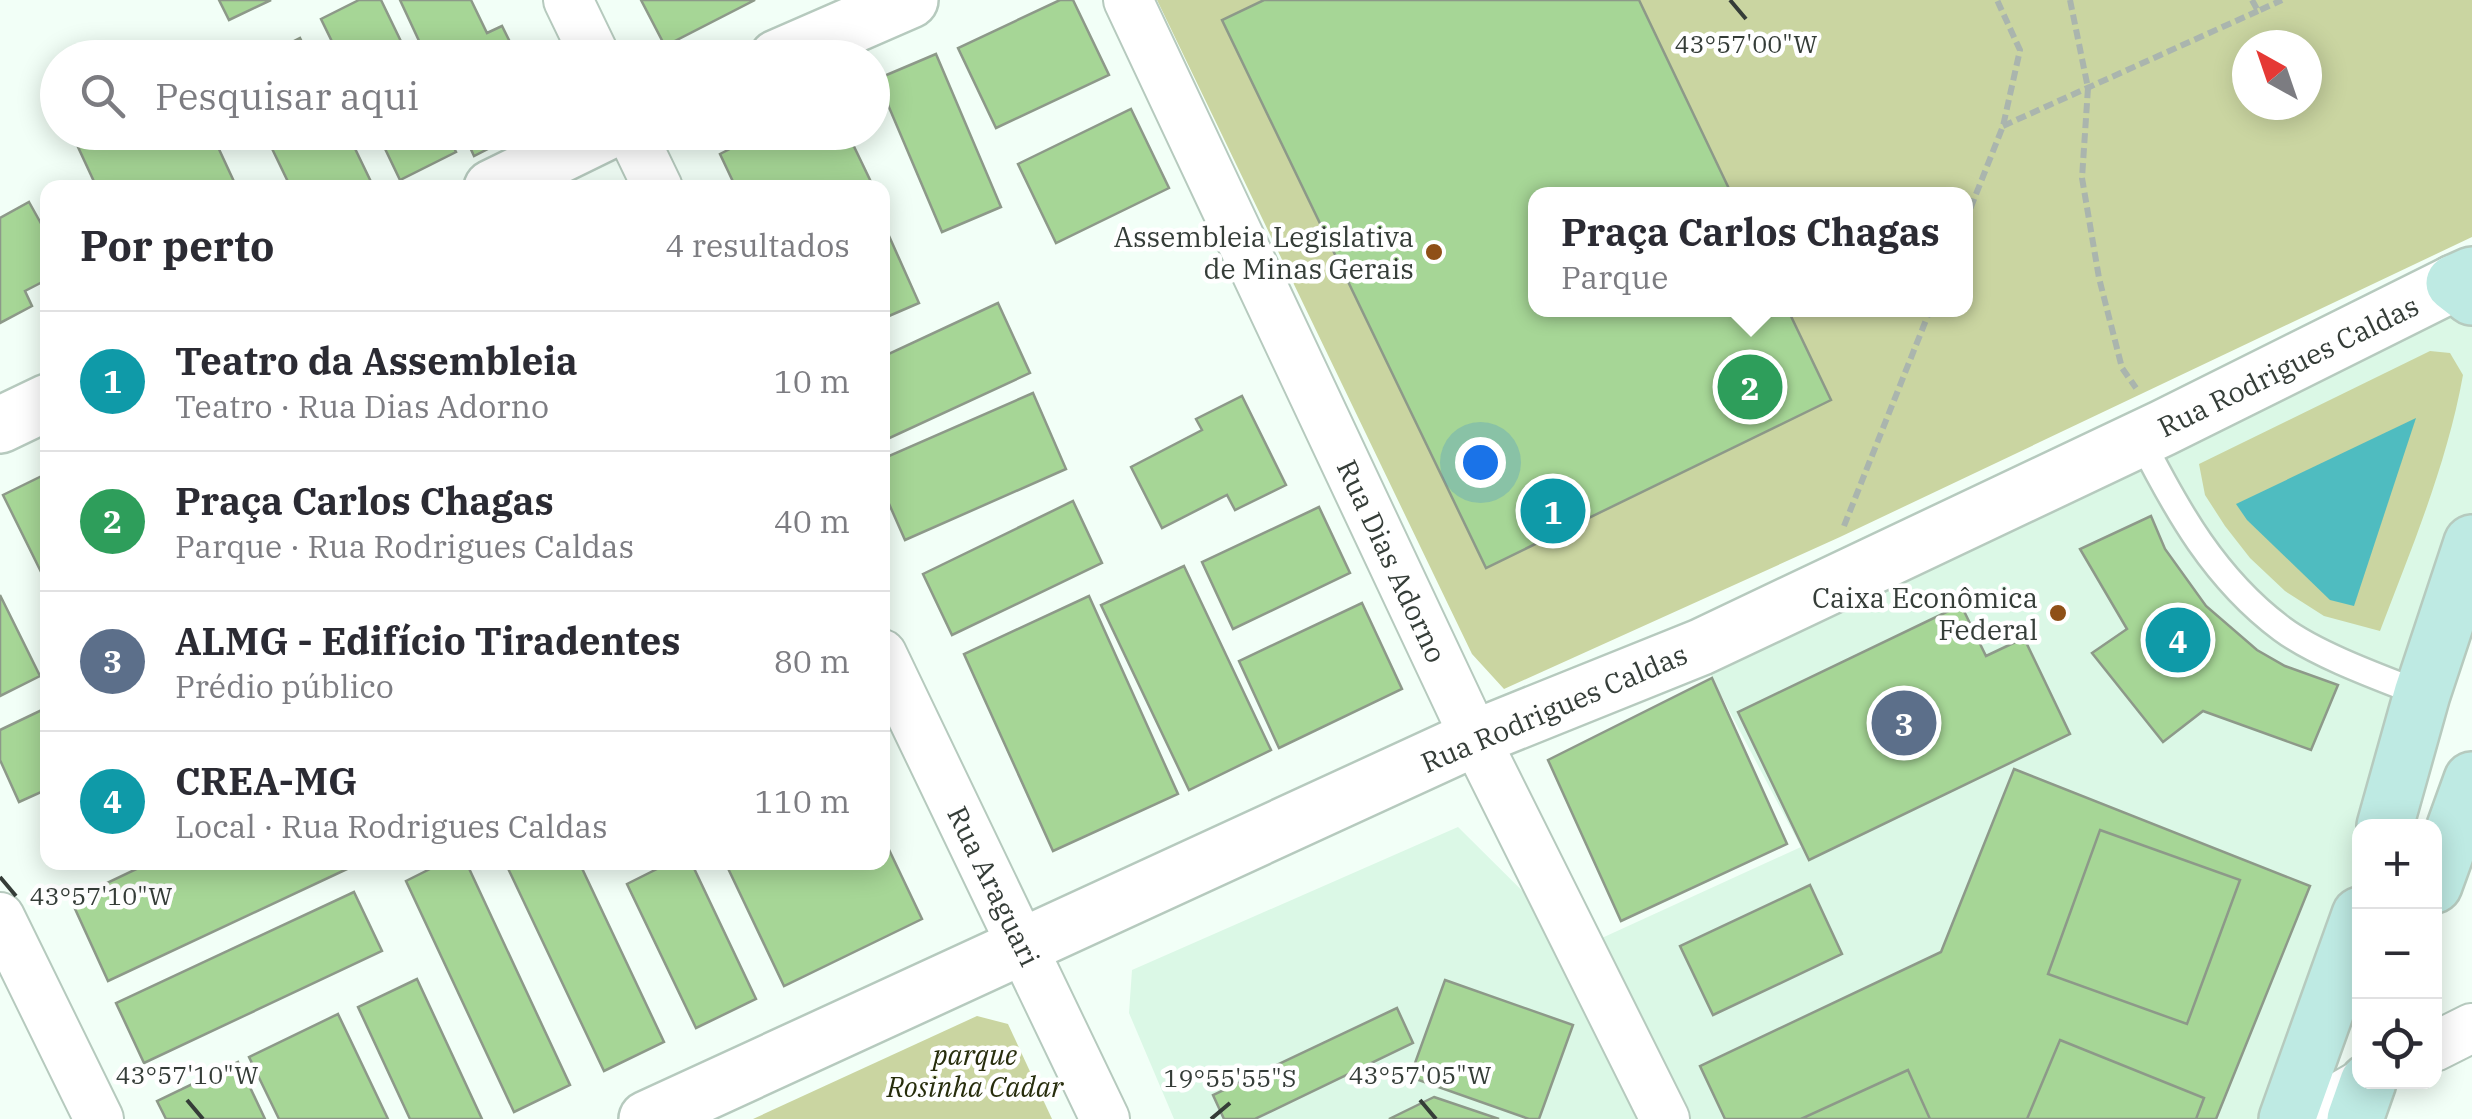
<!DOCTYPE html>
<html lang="pt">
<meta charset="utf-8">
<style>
:root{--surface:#fff;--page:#f2f2f3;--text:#2b2b33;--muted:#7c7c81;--line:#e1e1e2;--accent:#8f5017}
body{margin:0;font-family:"IBM Plex Serif",serif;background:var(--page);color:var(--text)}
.controls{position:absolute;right:30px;bottom:30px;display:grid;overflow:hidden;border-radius:20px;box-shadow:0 5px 25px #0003}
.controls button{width:90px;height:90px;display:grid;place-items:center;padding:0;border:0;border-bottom:2px solid var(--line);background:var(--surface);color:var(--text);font:50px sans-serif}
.compass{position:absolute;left:2232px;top:30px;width:90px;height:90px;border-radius:50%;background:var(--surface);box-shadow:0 5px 25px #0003;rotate:320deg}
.you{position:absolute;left:1480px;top:462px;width:35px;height:35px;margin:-25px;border:8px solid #fff;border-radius:50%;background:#1a73e8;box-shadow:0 0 0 15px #1a73e833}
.badge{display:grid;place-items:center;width:65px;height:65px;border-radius:50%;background:var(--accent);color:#fff;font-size:32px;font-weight:700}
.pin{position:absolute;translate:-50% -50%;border:5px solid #fff;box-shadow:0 2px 10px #0006}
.popup{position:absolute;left:1528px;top:187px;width:445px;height:130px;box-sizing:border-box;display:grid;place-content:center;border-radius:20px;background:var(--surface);filter:drop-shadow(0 2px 8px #0005);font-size:32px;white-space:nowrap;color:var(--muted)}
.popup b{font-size:38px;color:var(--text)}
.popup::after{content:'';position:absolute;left:50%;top:100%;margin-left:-20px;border:20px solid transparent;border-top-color:var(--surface)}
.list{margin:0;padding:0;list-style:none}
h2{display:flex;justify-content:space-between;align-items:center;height:130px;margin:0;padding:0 40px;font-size:42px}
h2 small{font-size:32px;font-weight:400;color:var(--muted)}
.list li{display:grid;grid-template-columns:65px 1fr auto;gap:30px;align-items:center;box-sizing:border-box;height:140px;padding:0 40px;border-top:2px solid var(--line)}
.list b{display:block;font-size:38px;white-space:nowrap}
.list p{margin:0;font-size:32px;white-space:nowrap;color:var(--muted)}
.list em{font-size:32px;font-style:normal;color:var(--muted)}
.icon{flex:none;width:55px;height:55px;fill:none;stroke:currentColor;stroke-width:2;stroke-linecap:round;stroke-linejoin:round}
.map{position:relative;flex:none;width:2472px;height:1119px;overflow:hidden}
.search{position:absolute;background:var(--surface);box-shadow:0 5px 25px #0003;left:40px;top:40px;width:850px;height:110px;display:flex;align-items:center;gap:25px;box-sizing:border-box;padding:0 35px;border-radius:55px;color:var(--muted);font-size:38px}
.panel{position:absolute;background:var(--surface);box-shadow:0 5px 25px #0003;left:40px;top:180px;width:850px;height:690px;border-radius:20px}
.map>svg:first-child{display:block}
.built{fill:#dbf8e6}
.green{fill:#cad5a1;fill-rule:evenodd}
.water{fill:#4fbcc0}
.building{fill:#a6d696;stroke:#8d9989;stroke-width:2.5}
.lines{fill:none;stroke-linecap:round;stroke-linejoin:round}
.service-casing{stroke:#b6cabe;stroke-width:30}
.minor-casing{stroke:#b6cabe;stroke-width:52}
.tertiary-casing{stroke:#b6cabe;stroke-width:60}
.secondary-casing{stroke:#b6cabe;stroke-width:60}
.path{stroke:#aab5ae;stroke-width:6;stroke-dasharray:10 5;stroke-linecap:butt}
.service{stroke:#fff;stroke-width:25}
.minor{stroke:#fff;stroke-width:48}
.tertiary{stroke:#fff;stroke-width:55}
.secondary{stroke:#beeae3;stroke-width:55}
.ticks{fill:none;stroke:#353d38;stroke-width:4}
.poi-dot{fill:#8f5017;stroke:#fff;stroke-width:4}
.labels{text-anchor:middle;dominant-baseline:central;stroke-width:9;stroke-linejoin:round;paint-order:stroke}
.poi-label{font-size:28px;fill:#353d38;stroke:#fff;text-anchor:end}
.street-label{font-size:28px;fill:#353d38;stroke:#fff}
.park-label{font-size:28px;font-style:italic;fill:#272d0c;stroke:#fff}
.ticks-label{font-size:25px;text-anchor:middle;fill:#353d38;stroke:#fff;stroke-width:9;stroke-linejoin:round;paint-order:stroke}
</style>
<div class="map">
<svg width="2472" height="1119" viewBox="0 0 2472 1119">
<rect width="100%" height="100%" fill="#f2fff7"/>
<path class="built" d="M2472 297V546L2360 826 2359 900 2290 1119H1174L1129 1013 1132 970 1458 827 1580 948 1801 847 1712 678 1701 647Z"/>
<g class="green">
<path d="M1157 0H2472V237L1840 537 1504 689 1472 654ZM2247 45H2307V105H2247ZM1535 195H1965V310H1535Z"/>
<path d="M2430 351 2450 353 2463 375C2447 464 2412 547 2380 631L2324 616 2285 591 2250 558 2225 526 2205 495 2199 464Z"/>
<path d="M977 1016 1008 1024 1052 1119H753Z"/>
</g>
<path class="water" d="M2416 418 2354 606 2330 600 2247 520 2236 504Z"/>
<g class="building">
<path d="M219 0H271L229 20Z"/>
<path d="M359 0H381L409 58H340L321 19Z"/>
<path d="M400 0H471L487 33 502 26 518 58H427Z"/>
<path d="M641 0H755L665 46Z"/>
<path d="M1060 0H1073L1109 75 996 128 958 48Z"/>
<path d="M1264 0H1639L1732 195H1535V310H1788L1831 400 1486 568 1222 20Z"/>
<path d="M300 38 310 58H261Z"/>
<path d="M936 54 1001 207 942 232 877 79Z"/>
<path d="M1131 109 1169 188 1056 243 1018 164Z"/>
<path d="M211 132 237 188H97L78 147 107 132Z"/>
<path d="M264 132H347L374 188H291Z"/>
<path d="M377 132H446L456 152 400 180Z"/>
<path d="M463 132H521L474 156Z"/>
<path d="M763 132H847L872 184 865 188H736L720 154Z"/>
<path d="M29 202 48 236V279L25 291 32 306 0 323V218Z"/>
<path d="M885 227 919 303 882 319V228Z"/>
<path d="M998 303 1030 373 883 441 882 357Z"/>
<path d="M1033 393 1066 469 905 540 882 488V459Z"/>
<path d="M1242 396 1286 485 1235 510 1227 495 1162 528 1131 467 1202 430 1196 419Z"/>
<path d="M48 473V586L3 495Z"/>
<path d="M1073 501 1102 563 952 635 923 574Z"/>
<path d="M1319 507 1350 573 1233 629 1202 562Z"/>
<path d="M2151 516 2165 549 2206 606 2257 650 2285 666 2338 685 2311 750 2203 711 2163 742 2092 653 2127 629 2080 549Z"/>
<path d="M1184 566 1271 750 1189 790 1101 605Z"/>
<path d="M0 595 40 676 0 696Z"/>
<path d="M1089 596 1178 794 1053 851 964 654Z"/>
<path d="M1362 603 1402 689 1279 748 1239 661Z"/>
<path d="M1961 605 1986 656 2024 638 2070 734 1809 860 1738 712Z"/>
<path d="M1712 678 1787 844 1621 921 1548 760Z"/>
<path d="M48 707V789L19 802 0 760V730Z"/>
<path d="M2014 769 2310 886 2216 1119H1725L1700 1066 1941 952Z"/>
<path d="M2100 830 2240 880 2187 1024 2048 974Z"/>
<path d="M882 835 922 919 784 986 725 862H882Z"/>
<path d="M151 862H362L108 981 71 900Z"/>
<path d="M444 862H466L570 1085 514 1112 406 881Z"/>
<path d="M505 862H579L664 1042 604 1071Z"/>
<path d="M671 862H691L756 999 696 1028 627 884Z"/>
<path d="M1810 885 1842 954 1713 1015 1680 946Z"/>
<path d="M354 892 382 951 144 1063 116 1003Z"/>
<path d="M417 979 482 1119H410L358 1007Z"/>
<path d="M1445 980 1573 1025 1539 1119H1529L1410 1077Z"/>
<path d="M1397 1008 1413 1043 1255 1119H1224L1213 1095Z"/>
<path d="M338 1014 388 1119H279L249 1057Z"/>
<path d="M2060 1040 2204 1098 2196 1119H2027Z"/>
<path d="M238 1062 265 1119H166L157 1101Z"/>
<path d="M1908 1070 1930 1119H1801Z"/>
<path d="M1434 1097 1499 1119H1389Z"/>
</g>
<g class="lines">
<g class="service-casing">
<path id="service" d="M2140 438C2177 511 2215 579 2282 629 2317 655 2381 678 2422 694"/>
</g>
<g class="minor-casing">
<g id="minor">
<path d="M568 0 596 58"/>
<path d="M1128 0 1475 738 1665 1119"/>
<path d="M631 132 658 188"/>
<path d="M882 654 1105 1119"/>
<path d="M0 917 99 1119"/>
<path d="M2434 1047 2472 1028"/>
<path d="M2301 1119 2365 1082"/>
</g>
</g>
<g class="tertiary-casing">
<g id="tertiary">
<path d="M777 58 910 0"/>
<path d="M492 188 606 132"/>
<path d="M0 425 48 402"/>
<path d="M647 1119 1475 738 1701 647 2163 428 2454 283"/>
</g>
</g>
<g class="secondary-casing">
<g id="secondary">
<path d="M2472 275 2454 283 2472 297"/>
<path d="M2385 826 2422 694 2472 543"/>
<path d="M2434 885 2472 780"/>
<path d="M2287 1119 2360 915"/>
<path d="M2355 1119 2368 1082"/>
</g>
</g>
<g class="path">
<path d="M2070 0 2088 88 2082 178 2099 278 2122 368 2136 388"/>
<path d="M2252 0 2258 11 2282 0"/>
<path d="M2003 126 2258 11"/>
<path d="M1965 222 2003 126 2020 50 1997 0"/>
<path d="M1844 526 1930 310"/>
</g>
<use href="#service" class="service"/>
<use href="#minor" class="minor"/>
<use href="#tertiary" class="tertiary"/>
<use href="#secondary" class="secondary"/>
</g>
<path class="ticks" d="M1730 0 1746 19M0 877 16 896M187 1100 203 1119M1420 1100 1436 1119M1211 1119 1230 1103"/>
<g class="poi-dot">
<circle cx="1434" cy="252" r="10"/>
<circle cx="2058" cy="613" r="10"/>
</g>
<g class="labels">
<g class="poi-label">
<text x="1414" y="236">Assembleia Legislativa<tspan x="1414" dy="32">de Minas Gerais</tspan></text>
<text x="2038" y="597">Caixa Econômica<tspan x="2038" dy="32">Federal</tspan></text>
</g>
<g class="street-label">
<text transform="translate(2288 366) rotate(-26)">Rua Rodrigues Caldas</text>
<text transform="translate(1392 561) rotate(65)">Rua Dias Adorno</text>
<text transform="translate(1554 708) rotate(-23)">Rua Rodrigues Caldas</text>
<text transform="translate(994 886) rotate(64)">Rua Araguari</text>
</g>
<g class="park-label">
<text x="975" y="1054">parque<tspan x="975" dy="32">Rosinha Cadar</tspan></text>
</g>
</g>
<g class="ticks-label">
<text x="1746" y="53">43°57'00"W</text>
<text x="101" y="905">43°57'10"W</text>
<text x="187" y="1084">43°57'10"W</text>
<text x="1420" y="1084">43°57'05"W</text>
<text x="1230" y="1087">19°55'55"S</text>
</g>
</svg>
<div class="controls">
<button>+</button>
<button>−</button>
<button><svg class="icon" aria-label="locate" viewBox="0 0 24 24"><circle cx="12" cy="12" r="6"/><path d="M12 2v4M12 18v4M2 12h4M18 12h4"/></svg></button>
</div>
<svg class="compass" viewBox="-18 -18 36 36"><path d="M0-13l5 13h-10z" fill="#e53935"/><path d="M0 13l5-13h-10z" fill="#7c7c81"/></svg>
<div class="you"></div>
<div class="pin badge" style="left:1553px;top:511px;background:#0f9aa8">1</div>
<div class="pin badge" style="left:1750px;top:387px;background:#2e9e5b">2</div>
<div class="popup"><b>Praça Carlos Chagas</b>Parque</div>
<div class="pin badge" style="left:1904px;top:723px;background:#5c6f8a">3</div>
<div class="pin badge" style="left:2178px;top:640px;background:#0f9aa8">4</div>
<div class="search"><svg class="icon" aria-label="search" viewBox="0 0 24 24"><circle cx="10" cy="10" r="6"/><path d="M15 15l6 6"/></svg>Pesquisar aqui</div>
<section class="panel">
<h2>Por perto<small>4 resultados</small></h2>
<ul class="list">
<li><span class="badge" style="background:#0f9aa8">1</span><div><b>Teatro da Assembleia</b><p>Teatro · Rua Dias Adorno</p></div><em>10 m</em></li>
<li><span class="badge" style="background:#2e9e5b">2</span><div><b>Praça Carlos Chagas</b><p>Parque · Rua Rodrigues Caldas</p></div><em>40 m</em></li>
<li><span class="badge" style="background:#5c6f8a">3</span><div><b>ALMG - Edifício Tiradentes</b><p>Prédio público</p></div><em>80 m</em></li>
<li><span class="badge" style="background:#0f9aa8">4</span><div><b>CREA-MG</b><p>Local · Rua Rodrigues Caldas</p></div><em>110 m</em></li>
</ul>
</section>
</div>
